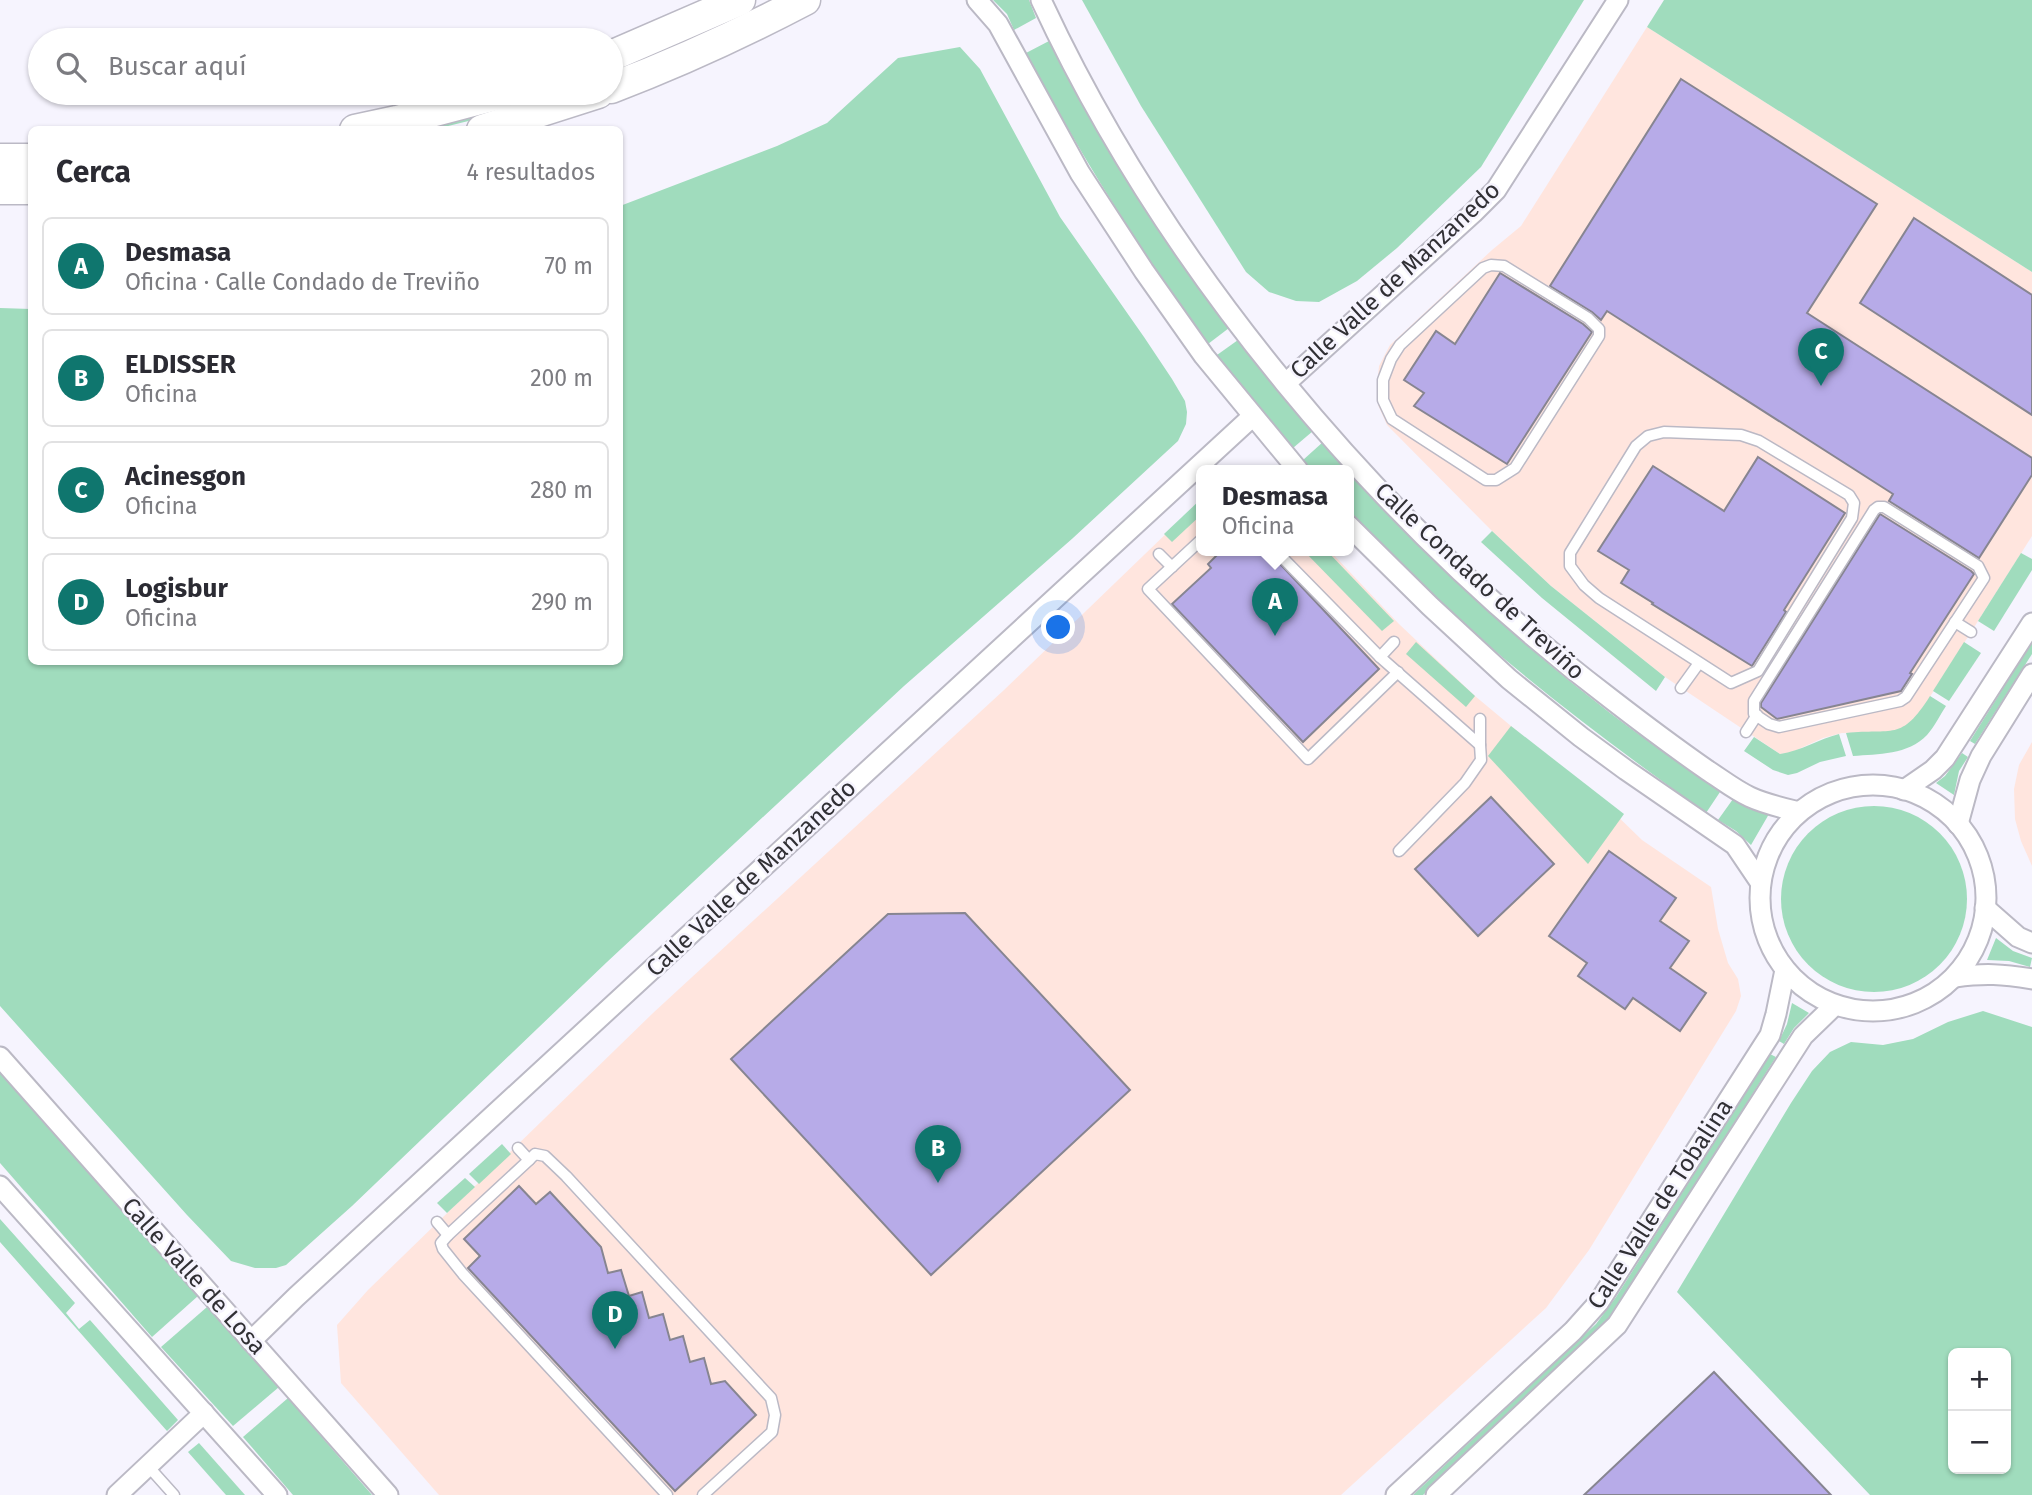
<!DOCTYPE html>
<html lang="es">
<meta charset="utf-8">
<style>
:root{--surface:#fff;--page:#f7f7f7;--text:#2b2b33;--muted:#7c7c81;--line:#e1e1e2;--accent:#0f766e}
body{margin:0;font-family:"Fira Sans",sans-serif;background:var(--page);color:var(--text)}
.controls{position:absolute;right:21px;bottom:21px;display:grid;overflow:hidden;border-radius:10px;box-shadow:0 2px 5px #0004}
.controls button{width:63px;height:63px;display:grid;place-items:center;padding:0;border:0;border-bottom:2px solid var(--line);background:var(--surface);color:var(--text);font:35px sans-serif}
.you{position:absolute;left:1059px;top:628px;width:24px;height:24px;margin:-18px;border:5px solid #fff;border-radius:50%;background:#1a73e8;box-shadow:0 0 0 10px #1a73e833}
.badge{display:grid;place-items:center;width:46px;height:46px;border-radius:50%;background:var(--accent);color:#fff;font-size:23px;font-weight:700}
.pin{position:absolute;translate:-50% -58px;filter:drop-shadow(0 2px 4px #0008)}
.pin::after{content:'';position:absolute;top:37px;width:24px;height:21px;background:inherit;clip-path:polygon(0 0,100% 0,50% 100%)}
.popup{position:absolute;left:1196px;top:465px;width:158px;height:91px;box-sizing:border-box;display:grid;place-content:center;border-radius:10px;background:var(--surface);filter:drop-shadow(0 2px 5px #0005);font-size:23px;white-space:nowrap;color:var(--muted)}
.popup b{font-size:26px;color:var(--text)}
.popup::after{content:'';position:absolute;left:50%;top:100%;margin-left:-14px;border:14px solid transparent;border-top-color:var(--surface)}
.list{margin:0;padding:0;list-style:none}
h2{display:flex;justify-content:space-between;align-items:center;height:91px;margin:0;padding:0 28px;font-size:30px}
h2 small{font-size:23px;font-weight:400;color:var(--muted)}
.list li{display:grid;grid-template-columns:46px 1fr auto;gap:21px;align-items:center;box-sizing:border-box;height:98px;margin:0 14px 14px;padding:0 14px;border:2px solid var(--line);border-radius:10px}
.list b{display:block;font-size:26px;white-space:nowrap}
.list p{margin:0;font-size:23px;white-space:nowrap;color:var(--muted)}
.list em{font-size:23px;font-style:normal;color:var(--muted)}
.icon{flex:none;width:38px;height:38px;fill:none;stroke:currentColor;stroke-width:2;stroke-linecap:round;stroke-linejoin:round}
.map{position:relative;flex:none;width:2032px;height:1495px;overflow:hidden}
.search{position:absolute;background:var(--surface);box-shadow:0 2px 5px #0004;left:28px;top:28px;width:595px;height:77px;display:flex;align-items:center;gap:18px;box-sizing:border-box;padding:0 24px;border-radius:38px;color:var(--muted);font-size:26px}
.panel{position:absolute;background:var(--surface);box-shadow:0 2px 5px #0004;left:28px;top:126px;width:595px;height:539px;border-radius:10px}
.map>svg:first-child{display:block}
.industrial{fill:#ffe5de}
.green{fill:#a0dcbd;fill-rule:evenodd}
.building{fill:#b7abe8;stroke:#878591;stroke-width:2}
.lines{fill:none;stroke-linecap:round;stroke-linejoin:round}
.service-casing{stroke:#bbb9c5;stroke-width:13}
.minor-casing{stroke:#bbb9c5;stroke-width:23}
.primary-casing{stroke:#bbb9c5;stroke-width:33}
.service{stroke:#fff;stroke-width:10}
.minor{stroke:#fff;stroke-width:19}
.primary{stroke:#fff;stroke-width:30}
.labels{text-anchor:middle;dominant-baseline:central;stroke-width:5;stroke-linejoin:round;paint-order:stroke}
.street-label{font-size:24px;fill:#313035;stroke:#f6f4fe}
</style>
<div class="map">
<svg width="2032" height="1495" viewBox="0 0 2032 1495">
<rect width="100%" height="100%" fill="#f6f4fe"/>
<g class="industrial">
<path d="M1647 27 2032 272V536L1919 714 1905 727 1891 732 1842 733 1823 738 1790 753 1780 754 1665 677 1551 586 1492 531 1387 425 1378 405 1377 387 1379 366 1390 345 1492 250 1521 226Z"/>
<path d="M1201 500 1202 550H1329L1399 624 1475 696 1606 805 1642 840 1711 887 1718 929 1728 963 1738 979 1741 996 1736 1011 1589 1250 1546 1308 1341 1495H439L341 1383 337 1325 368 1290 653 1013 1004 690Z"/>
<path d="M2032 742V866L2021 841 2015 819 2014 789 2019 765Z"/>
</g>
<g class="green">
<path d="M993 0H1029L1036 18 1014 30 1007 14Z"/>
<path d="M1082 0H1584L1481 167 1397 248 1357 281 1319 302 1296 301 1269 292 1246 272 1141 106Z"/>
<path d="M1664 0H2032V272L1647 27Z"/>
<path d="M1049 41C1069 77 1087 114 1109 150 1146 211 1186 270 1229 328L1208 344C1140 251 1080 154 1026 53Z"/>
<path d="M960 47 980 69 1060 217 1144 337 1172 379 1185 401 1187 412 1186 424 1178 441 1073 538 904 686 607 962 352 1206 286 1265 276 1268H255L231 1261 187 1215 0 1006V308L31 309 32 662H620V206L777 146 827 123 898 58Z"/>
<path d="M541 93H566L521 108 436 129 407 130 480 111Z"/>
<path d="M1238 340 1313 431 1293 448 1217 355Z"/>
<path d="M1323 442 1347 470H1312L1303 460Z"/>
<path d="M1348 472C1422 552 1501 627 1586 694 1629 729 1675 760 1720 792L1706 813C1578 721 1455 628 1349 510Z"/>
<path d="M1201 499V515L1172 542 1164 534Z"/>
<path d="M1492 531 1551 586 1665 677 1656 691 1542 598 1481 542Z"/>
<path d="M1303 550H1326L1394 621 1382 631Z"/>
<path d="M2021 553 2032 559V570L1994 631 1978 621Z"/>
<path d="M1416 642 1475 696 1466 707 1406 654Z"/>
<path d="M1964 642 1981 653 1949 701 1933 691Z"/>
<path d="M2032 642V654L1975 744 1970 741Z"/>
<path d="M1930 696 1946 706C1940 715 1935 726 1927 735 1908 755 1878 754 1853 756L1846 733C1893 728 1901 742 1930 696Z"/>
<path d="M1511 726 1624 814 1588 864 1488 756Z"/>
<path d="M1839 734 1846 756 1820 762 1797 773 1788 775 1773 770 1744 751 1754 737 1780 754C1801 751 1819 739 1839 734Z"/>
<path d="M1962 753 1968 757 1959 771 1954 795 1936 783 1945 776Z"/>
<path d="M1733 799 1750 809 1769 814 1751 845 1736 831 1718 820Z"/>
<circle cx="1874" cy="899" r="93"/>
<path d="M1996 938 2013 951 2032 958 2030 967 2009 961 1987 960Z"/>
<path d="M1792 1003 1809 1013 1794 1028 1784 1044 1779 1041 1787 1024Z"/>
<path d="M1983 1011 2032 1027V1495H1870L1677 1292 1791 1103 1812 1071 1830 1052 1851 1042 1883 1045 1913 1039 1948 1022ZM1953 1353H2006V1469H1953Z"/>
<path d="M1770 1054 1776 1057 1617 1308 1600 1329 1423 1495H1413L1596 1324 1616 1297Z"/>
<path d="M0 1073 198 1296 152 1337 0 1163Z"/>
<path d="M502 1144 511 1154 479 1184 469 1174Z"/>
<path d="M465 1178 475 1187 447 1213 437 1203Z"/>
<path d="M0 1219 75 1303 66 1313 79 1329 90 1320 178 1420 167 1431 0 1242Z"/>
<path d="M207 1307 279 1387 233 1426 161 1347Z"/>
<path d="M288 1398 372 1495H293L243 1437Z"/>
<path d="M199 1443 245 1495H226L188 1452Z"/>
</g>
<g class="building">
<path d="M1681 79 1877 204 1807 313 2032 458V475L1979 558 1889 501 1893 494 1607 311 1601 320 1592 312 1550 286Z"/>
<path d="M1914 218 2032 295V415L1860 303Z"/>
<path d="M1500 273 1583 324 1592 332 1507 464 1414 406 1424 393 1404 380 1436 331 1455 344Z"/>
<path d="M1758 457 1845 513 1784 610 1786 612 1752 666 1652 604 1653 603 1621 583 1629 570 1598 551 1653 466 1724 511Z"/>
<path d="M1880 514 1971 571 1974 574 1910 673 1912 674 1901 691 1777 719 1761 707V703Z"/>
<path d="M1222 550H1267L1379 669 1303 742 1172 604 1211 568 1208 564Z"/>
<path d="M1491 797 1554 864 1478 936 1415 869Z"/>
<path d="M1609 851 1676 898 1660 921 1689 941 1670 968 1706 993 1680 1031 1633 998 1625 1009 1578 976 1587 963 1549 936Z"/>
<path d="M965 913 1130 1090 931 1275 731 1059 888 914Z"/>
<path d="M519 1186 536 1204 550 1192 601 1247 608 1273 621 1270 629 1296 642 1292 649 1318 663 1314 670 1340 683 1336 690 1362 704 1358 711 1384 725 1381 756 1415 675 1491 468 1268 480 1256 464 1239Z"/>
<path d="M1714 1372 1831 1495H1584Z"/>
</g>
<g class="lines">
<g class="service-casing">
<g id="service">
<path d="M1491 265 1504 266 1588 318 1599 329V336L1515 468 1496 480H1486L1392 419 1383 400V380L1391 359 1400 345 1483 268Z"/>
<path d="M1664 432 1741 435 1759 441 1849 495 1854 503 1852 518 1758 671 1731 683 1599 598 1584 585 1570 566V553L1636 446 1648 436Z"/>
<path d="M1878 507H1884L1978 566 1984 578 1906 697 1900 701 1779 727 1769 724 1754 714V701L1874 510Z"/>
<path d="M1202 539 1148 589 1308 759 1398 672"/>
<path d="M1275 550 1380 657 1480 745V719"/>
<path d="M1159 554 1172 567"/>
<path d="M1955 622 1971 632"/>
<path d="M1380 657 1394 642"/>
<path d="M1681 688 1699 663"/>
<path d="M1746 732 1757 715"/>
<path d="M1399 851 1465 783 1481 760 1480 745"/>
<path d="M529 1160 535 1154 545 1156 566 1176 771 1398 775 1415 772 1432 703 1495"/>
<path d="M437 1222 448 1235 529 1160 518 1148"/>
<path d="M448 1235 441 1243 443 1249 463 1274 667 1495"/>
<path d="M148 1466 174 1495"/>
</g>
</g>
<g class="minor-casing">
<g id="minor">
<path d="M977 0 998 24 1080 173 1144 271 1204 356 1298 470"/>
<path d="M1041 0C1164 266 1378 522 1611 699 1642 723 1674 747 1707 770 1721 779 1735 790 1750 797 1765 804 1783 808 1799 812"/>
<path d="M1286 383 1473 213 1496 190 1618 0"/>
<path d="M1348 525 1430 606 1509 679 1581 737 1626 770 1735 845 1760 882"/>
<circle cx="1873" cy="898" r="113"/>
<path d="M1904 790 1933 770 1945 758 2032 623"/>
<path d="M1958 824 1970 780 1981 756 2032 674"/>
<path d="M1985 908 2018 937 2032 943"/>
<path d="M1955 977C1985 973 2002 974 2032 979"/>
<path d="M0 1057 388 1495"/>
<path d="M0 1186 277 1495"/>
<path d="M251 1341 296 1297 1253 416"/>
<path d="M117 1495 204 1413"/>
<path d="M1396 1495 1573 1331 1599 1302 1770 1035 1776 1014 1785 970"/>
<path d="M1436 1495 1617 1325 1803 1036 1835 1005"/>
</g>
</g>
<g class="primary-casing">
<g id="primary">
<path d="M611 56 740 0"/>
<path d="M611 88C677 63 742 33 805 0"/>
<path d="M355 130 397 121 503 93"/>
<path d="M482 130 598 93"/>
<path d="M0 159H32"/>
<path d="M0 189H32"/>
</g>
</g>
<use href="#service" class="service"/>
<use href="#minor" class="minor"/>
<use href="#primary" class="primary"/>
</g>
<g class="labels">
<g class="street-label">
<text transform="translate(1395 280) rotate(-43)">Calle Valle de Manzanedo</text>
<text transform="translate(1480 581) rotate(43)">Calle Condado de Treviño</text>
<text transform="translate(751 878) rotate(-43)">Calle Valle de Manzanedo</text>
<text transform="translate(1660 1204) rotate(-57)">Calle Valle de Tobalina</text>
<text transform="translate(194 1276) rotate(48)">Calle Valle de Losa</text>
</g>
</g>
</svg>
<div class="controls">
<button>+</button>
<button>−</button>
</div>
<div class="you"></div>
<div class="pin badge" style="left:1275px;top:636px">A</div>
<div class="popup"><b>Desmasa</b>Oficina</div>
<div class="pin badge" style="left:938px;top:1183px">B</div>
<div class="pin badge" style="left:1821px;top:386px">C</div>
<div class="pin badge" style="left:615px;top:1349px">D</div>
<div class="search"><svg class="icon" aria-label="search" viewBox="0 0 24 24"><circle cx="10" cy="10" r="6"/><path d="M15 15l6 6"/></svg>Buscar aquí</div>
<section class="panel">
<h2>Cerca<small>4 resultados</small></h2>
<ul class="list">
<li><span class="badge">A</span><div><b>Desmasa</b><p>Oficina · Calle Condado de Treviño</p></div><em>70 m</em></li>
<li><span class="badge">B</span><div><b>ELDISSER</b><p>Oficina</p></div><em>200 m</em></li>
<li><span class="badge">C</span><div><b>Acinesgon</b><p>Oficina</p></div><em>280 m</em></li>
<li><span class="badge">D</span><div><b>Logisbur</b><p>Oficina</p></div><em>290 m</em></li>
</ul>
</section>
</div>
